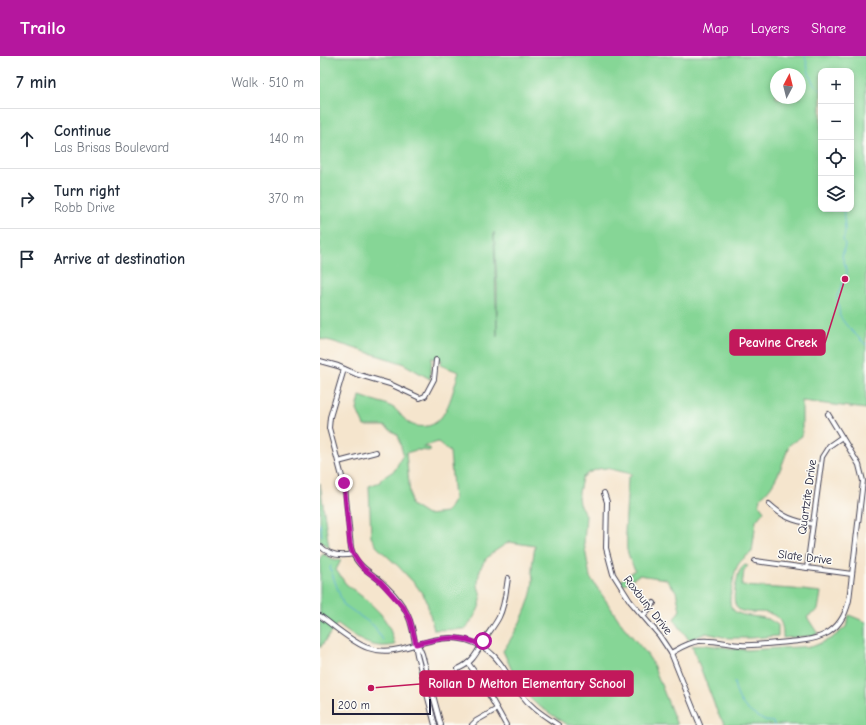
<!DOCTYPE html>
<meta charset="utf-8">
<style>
:root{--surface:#fff;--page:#f2f2f3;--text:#1f2937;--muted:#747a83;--line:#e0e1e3;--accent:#b5179e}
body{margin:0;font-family:"Comic Neue",sans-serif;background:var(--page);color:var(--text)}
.controls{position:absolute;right:12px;top:12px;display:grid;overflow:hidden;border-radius:8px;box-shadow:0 2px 6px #0003}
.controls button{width:36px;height:36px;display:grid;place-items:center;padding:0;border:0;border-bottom:1px solid var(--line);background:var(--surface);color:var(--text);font:20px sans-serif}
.compass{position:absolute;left:450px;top:12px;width:36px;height:36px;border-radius:50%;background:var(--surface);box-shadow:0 2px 6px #0003;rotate:7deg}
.scale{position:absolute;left:12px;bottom:10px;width:99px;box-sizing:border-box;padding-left:4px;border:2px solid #22223b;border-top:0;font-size:11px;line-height:14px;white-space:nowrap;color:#22223b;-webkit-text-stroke:3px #fdfcf7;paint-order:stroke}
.stop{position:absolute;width:12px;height:12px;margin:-9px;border:3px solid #b5179e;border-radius:50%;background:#fff}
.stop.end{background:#b5179e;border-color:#fff;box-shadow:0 1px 4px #0008}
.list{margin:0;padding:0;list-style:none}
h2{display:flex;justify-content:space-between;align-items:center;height:52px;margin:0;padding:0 16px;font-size:17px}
h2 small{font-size:13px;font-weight:400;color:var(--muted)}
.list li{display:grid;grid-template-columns:26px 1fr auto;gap:12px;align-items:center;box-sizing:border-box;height:60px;padding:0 16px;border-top:1px solid var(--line)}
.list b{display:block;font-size:15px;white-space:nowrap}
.list p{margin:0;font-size:13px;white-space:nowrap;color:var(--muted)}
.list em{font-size:13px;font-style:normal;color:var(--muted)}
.icon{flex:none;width:22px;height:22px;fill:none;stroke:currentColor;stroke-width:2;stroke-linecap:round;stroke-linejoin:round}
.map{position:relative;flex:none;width:546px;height:669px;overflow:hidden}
header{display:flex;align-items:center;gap:24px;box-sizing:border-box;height:56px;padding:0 20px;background:var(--accent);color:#fff}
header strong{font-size:19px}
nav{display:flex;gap:22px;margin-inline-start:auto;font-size:14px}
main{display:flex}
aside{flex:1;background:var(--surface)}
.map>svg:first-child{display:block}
.grass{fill:#86d696;stroke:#547c68;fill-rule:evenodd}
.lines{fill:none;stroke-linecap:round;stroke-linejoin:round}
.stream{stroke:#5daed8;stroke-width:1}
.minor-casing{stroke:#423f51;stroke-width:6}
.minor{stroke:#fff;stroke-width:4}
.route{stroke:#b5179e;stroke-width:5}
.labels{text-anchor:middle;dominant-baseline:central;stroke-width:3;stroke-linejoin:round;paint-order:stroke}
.street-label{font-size:12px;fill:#22223b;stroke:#fdfcf7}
.leader{fill:none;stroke:#c2185b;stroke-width:1.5}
.callout-dot{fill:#c2185b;stroke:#fdfcf7;stroke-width:1.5}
.callout{fill:#c2185b;stroke:#c2185b;stroke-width:1.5}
.callout-label{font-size:13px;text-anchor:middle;font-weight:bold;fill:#fff}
</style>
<header>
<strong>Trailo</strong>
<nav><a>Map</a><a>Layers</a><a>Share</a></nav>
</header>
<main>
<aside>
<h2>7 min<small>Walk · 510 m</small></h2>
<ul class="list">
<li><svg class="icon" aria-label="ahead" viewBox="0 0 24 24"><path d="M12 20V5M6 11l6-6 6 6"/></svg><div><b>Continue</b><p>Las Brisas Boulevard</p></div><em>140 m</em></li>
<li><svg class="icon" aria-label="right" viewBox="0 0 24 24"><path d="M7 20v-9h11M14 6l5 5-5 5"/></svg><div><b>Turn right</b><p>Robb Drive</p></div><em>370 m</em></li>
<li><svg class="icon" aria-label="arrive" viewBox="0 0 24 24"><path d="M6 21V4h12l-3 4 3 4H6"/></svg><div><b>Arrive at destination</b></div></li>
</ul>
</aside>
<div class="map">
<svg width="546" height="669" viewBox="0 0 546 669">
<rect width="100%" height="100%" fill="#fdfcf7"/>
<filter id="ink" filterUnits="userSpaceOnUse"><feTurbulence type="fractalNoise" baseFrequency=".025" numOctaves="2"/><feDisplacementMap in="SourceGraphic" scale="8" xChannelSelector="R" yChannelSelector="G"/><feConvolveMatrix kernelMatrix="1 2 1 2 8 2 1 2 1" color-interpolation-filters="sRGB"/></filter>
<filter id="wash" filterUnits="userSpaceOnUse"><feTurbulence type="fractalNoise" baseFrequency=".012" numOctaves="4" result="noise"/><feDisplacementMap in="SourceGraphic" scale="16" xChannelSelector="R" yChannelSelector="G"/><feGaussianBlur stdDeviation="0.9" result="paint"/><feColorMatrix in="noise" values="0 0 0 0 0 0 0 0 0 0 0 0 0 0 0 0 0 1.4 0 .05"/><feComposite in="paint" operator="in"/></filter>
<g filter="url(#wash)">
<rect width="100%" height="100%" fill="#f5e5cd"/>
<g class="grass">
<path d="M0 0H546V353L482 345V380L469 389C463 407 456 430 440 442L439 448 444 455 436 465 432 496C418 506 416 509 413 526 412 532 410 538 410 544 409 562 433 559 444 562 450 563 453 566 458 569V580L430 582H408L386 577 369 584 354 563 360 554 356 535 346 523 319 519 303 529 300 525 315 514C311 507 309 501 307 494 306 488 308 482 305 477L308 422 312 418 286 412 278 413 268 417 262 422 258 441 259 448 266 459 264 487 270 521 303 570 326 597 332 606 357 669H247L216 648 200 632 183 595C196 576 212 547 213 524 213 521 212 518 212 515 212 506 214 498 215 490L189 486C169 499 158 504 158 530 159 534 161 538 161 542 161 553 151 565 146 573L114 574 106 543 96 529 78 510 57 491 51 481 49 430 60 426 61 423 75 414 83 398 78 379 64 370H44L37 354 40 340C50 344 63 346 72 351 80 355 84 366 93 369 126 379 131 339 139 316L120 309 122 304 112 302 110 323 82 307 11 285 0 283ZM501 15H531V153H501ZM456 18H480V42H456ZM174 176 177 228V281V280ZM118 386 130 396 134 443 126 457 107 459 91 449 86 397 96 394 110 395V392L102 391Z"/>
<path d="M0 427 9 492 0 485Z"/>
<path d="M3 498 13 503 21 504 16 514 26 528 49 546 60 557 69 570 75 589C50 594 36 582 17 568L0 592V502Z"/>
<path d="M425 509 428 510 424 514 422 530 473 533 501 536 498 554 487 561 498 578 489 580 463 582C463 577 463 572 461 567 448 541 405 577 416 528 418 520 418 514 425 509Z"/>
<path d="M529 559 546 566V669H405L398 658 372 590 386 589 427 594 494 590 512 582 526 571Z"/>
</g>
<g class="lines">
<g class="stream">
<path d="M485 0C489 13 488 27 501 34"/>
<path d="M531 72V78"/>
<path d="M531 95 533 100 531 106"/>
<path d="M531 111 532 114 531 116"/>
<path d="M524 153C522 163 528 172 523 184L525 188 522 200 527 215 526 221 517 240 520 261 527 270 546 289"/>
<path d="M0 467 2 480"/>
<path d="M11 510 10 512 23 548 54 570 63 584"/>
<path d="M414 626C417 646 426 655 443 664 446 666 450 665 453 666L454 669"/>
</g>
</g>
</g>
<g filter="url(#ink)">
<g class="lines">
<g class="minor-casing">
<g id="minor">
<path d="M0 305 18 310 36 318 70 328 100 342 105 340 114 323 116 304"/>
<path d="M24 313 10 361 9 372 25 432 31 492C35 507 45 513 57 522 65 529 78 542 84 552 93 566 94 583 97 599L115 669"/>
<path d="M18 406 56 396"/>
<path d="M284 437 287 446 286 492 293 518 310 545 339 579 351 597 380 669"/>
<path d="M449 448C463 461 473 465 493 468"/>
<path d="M0 490C9 499 20 501 33 498"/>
<path d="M435 505 532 518"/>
<path d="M487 512 502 401 509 390 522 381"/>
<path d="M0 560C13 569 33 587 48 592 82 604 113 571 152 586 180 596 184 617 201 638 211 652 225 660 238 669"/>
<path d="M323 560 334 547"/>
<path d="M96 588 99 591 102 598 121 669"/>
<path d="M351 597C360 592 369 586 379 585 393 583 407 588 421 589 433 590 446 588 458 587 492 584 520 584 529 544L543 425 539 409 508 358"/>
<path d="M148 607 162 626 186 669"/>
<path d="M138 613C153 606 156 598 164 584 169 576 175 569 179 561 185 549 186 534 188 522"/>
<path d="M152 669 156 665 177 653"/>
</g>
</g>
<use href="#minor" class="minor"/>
</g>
</g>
<g class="lines" filter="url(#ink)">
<path class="route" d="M24 427 30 488 33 498 43 512 60 525 84 552 90 564 96 588C119 582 139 578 161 589L163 585"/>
</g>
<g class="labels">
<g class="street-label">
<text transform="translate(487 441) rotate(-82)">Quartzite Drive</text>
<text transform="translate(485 501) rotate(7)">Slate Drive</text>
<text transform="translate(328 549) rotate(52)">Roxbury Drive</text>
</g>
</g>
<path class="leader" d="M525 223L505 287M51 632L100 628"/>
<g class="callout-dot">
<circle cx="525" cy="223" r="4"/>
<circle cx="51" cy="632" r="4"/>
</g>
<g class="callout">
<rect x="410" y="274" width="95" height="25" rx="4"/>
<rect x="100" y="615" width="213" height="25" rx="4"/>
</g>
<g class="callout-label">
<text x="458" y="291">Peavine Creek</text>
<text x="207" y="632">Rollan D Melton Elementary School</text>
</g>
</svg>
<div class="controls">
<button>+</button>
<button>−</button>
<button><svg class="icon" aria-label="locate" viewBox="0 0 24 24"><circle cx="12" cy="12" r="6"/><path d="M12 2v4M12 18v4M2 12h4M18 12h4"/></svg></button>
<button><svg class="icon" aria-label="layers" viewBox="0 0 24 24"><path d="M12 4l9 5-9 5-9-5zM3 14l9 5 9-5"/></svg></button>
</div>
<svg class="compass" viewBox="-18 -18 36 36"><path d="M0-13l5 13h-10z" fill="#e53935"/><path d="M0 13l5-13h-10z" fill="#747a83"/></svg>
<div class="scale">200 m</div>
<div class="stop" style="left:163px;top:585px"></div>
<div class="stop end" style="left:24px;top:427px"></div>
</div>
</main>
